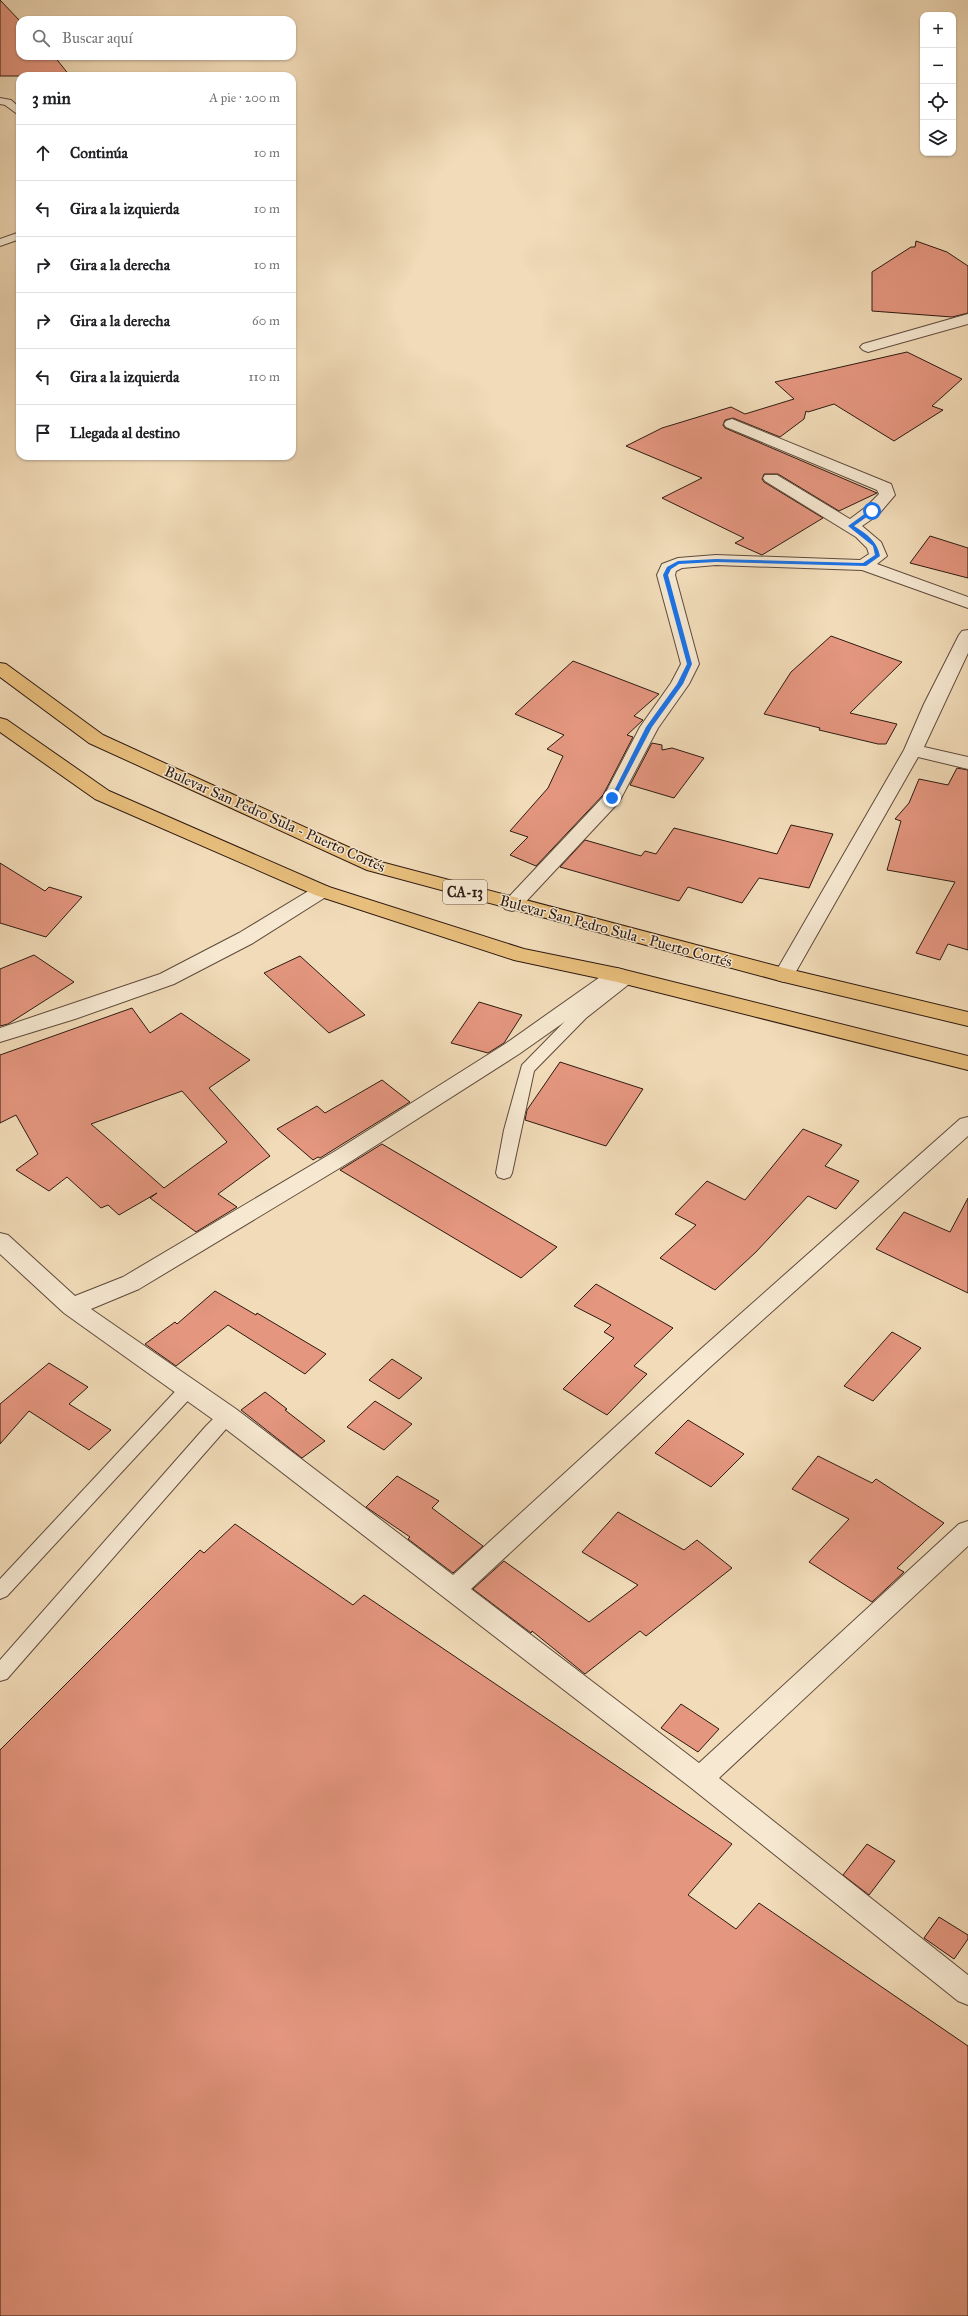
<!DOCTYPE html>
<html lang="es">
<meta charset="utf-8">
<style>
:root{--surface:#fff;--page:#f2f2f2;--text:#202124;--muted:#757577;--line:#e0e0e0}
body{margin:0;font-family:"IM FELL Great Primer",serif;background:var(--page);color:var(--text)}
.controls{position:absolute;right:12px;top:12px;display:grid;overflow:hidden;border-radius:8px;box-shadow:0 1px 3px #0004}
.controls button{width:36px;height:36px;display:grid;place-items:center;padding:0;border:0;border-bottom:1px solid var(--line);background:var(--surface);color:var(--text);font:20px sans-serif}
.stop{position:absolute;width:12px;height:12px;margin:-9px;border:3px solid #1a73e8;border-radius:50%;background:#fff}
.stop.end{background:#1a73e8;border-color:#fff;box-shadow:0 1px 4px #0008}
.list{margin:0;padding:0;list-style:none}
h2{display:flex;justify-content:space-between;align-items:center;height:52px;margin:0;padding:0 16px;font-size:17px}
h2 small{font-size:13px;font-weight:400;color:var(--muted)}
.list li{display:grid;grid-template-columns:26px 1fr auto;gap:12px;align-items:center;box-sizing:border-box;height:56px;padding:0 16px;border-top:1px solid var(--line)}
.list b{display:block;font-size:15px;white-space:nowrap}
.list em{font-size:13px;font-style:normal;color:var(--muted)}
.icon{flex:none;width:22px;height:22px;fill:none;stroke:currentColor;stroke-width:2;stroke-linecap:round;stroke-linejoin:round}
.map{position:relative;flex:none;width:968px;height:2316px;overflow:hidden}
.search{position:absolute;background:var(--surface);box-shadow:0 1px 3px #0004;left:16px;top:16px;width:280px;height:44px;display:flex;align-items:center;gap:10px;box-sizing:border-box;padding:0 14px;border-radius:12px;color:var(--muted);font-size:15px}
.panel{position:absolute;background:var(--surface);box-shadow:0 1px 3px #0004;left:16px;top:72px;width:280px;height:388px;border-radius:12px}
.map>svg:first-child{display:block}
.building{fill:#e4967f;stroke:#2e1a11;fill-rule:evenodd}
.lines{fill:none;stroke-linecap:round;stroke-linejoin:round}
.lane-casing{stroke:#5f4a3b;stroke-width:2}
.street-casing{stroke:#5f4a3b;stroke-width:2}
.highway-casing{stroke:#2e1a11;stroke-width:2}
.lane{fill:#f6e8d1;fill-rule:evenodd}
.street{fill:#f6e8d1;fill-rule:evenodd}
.highway{fill:#e8be7c;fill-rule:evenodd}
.route{fill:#1a73e8}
.labels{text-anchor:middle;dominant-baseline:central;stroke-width:3;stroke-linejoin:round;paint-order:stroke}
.shield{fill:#f6e8d1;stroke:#6a584b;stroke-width:1}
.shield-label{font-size:14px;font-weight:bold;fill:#2e1a11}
.street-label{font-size:15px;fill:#2e1a11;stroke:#f6e8d1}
</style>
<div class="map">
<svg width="968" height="2316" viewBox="0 0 968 2316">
<rect width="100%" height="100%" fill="#f1dbb8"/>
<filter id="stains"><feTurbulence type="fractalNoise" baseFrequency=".005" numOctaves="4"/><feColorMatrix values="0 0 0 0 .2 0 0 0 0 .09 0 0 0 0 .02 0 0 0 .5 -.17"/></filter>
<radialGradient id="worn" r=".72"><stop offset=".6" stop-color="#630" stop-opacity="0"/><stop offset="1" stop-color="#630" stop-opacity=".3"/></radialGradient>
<g class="building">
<path d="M0 0 20 21V56H54L70 76H0Z"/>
<path d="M916 241 947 252 968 266V313L952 317 872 311V272L911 247H915Z"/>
<path d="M907 352 962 379 932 406 943 410 894 441 834 404 808 412 806 411 804 419 780 437 733 418 725 420 723 425 725 428 877 493 839 511 778 474H764L762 479 764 482 823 518 762 555 735 543 744 538 662 498 702 478 626 446 662 428 731 407 745 414 794 399 775 382Z"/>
<path d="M930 536 968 548V578L910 563Z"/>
<path d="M831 636 902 662 850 713 897 724 886 744H878L819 730 820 728 764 714 791 672Z"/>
<path d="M573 661 659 694 634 716 643 720 627 735 633 737 603 795 536 866 510 855 528 837 510 831 548 788 563 756 547 749 564 735 515 714Z"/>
<path d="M652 743 662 745V750L672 748 704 758 674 798 630 785Z"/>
<path d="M957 768 968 770V950L948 944 940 960 916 953 955 882 887 870 901 821 895 819 909 803 919 779 948 785Z"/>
<path d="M791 825 833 834 809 888 759 878 742 903 688 887 679 901 560 867 585 840 641 856 645 851 656 854 674 828 777 854Z"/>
<path d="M0 863 45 891 49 887 82 897 46 937 0 923Z"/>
<path d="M34 955 74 982 8 1024 0 1026V969Z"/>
<path d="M300 956 365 1015 329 1033 264 973Z"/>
<path d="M479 1002 522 1015 504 1043 488 1053 451 1043Z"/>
<path d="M132 1008 150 1033 181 1013 250 1060 209 1088 270 1156 218 1194 237 1207 196 1232 150 1198 157 1193 119 1215 108 1205 101 1208 67 1177 49 1191 16 1170 38 1154 16 1115 0 1123V1055ZM182 1091 227 1142 164 1188 91 1124Z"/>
<path d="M560 1062 643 1089 606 1146 525 1120 527 1110Z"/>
<path d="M382 1080 410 1102 320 1158 318 1157 313 1160 277 1129 317 1106 325 1113Z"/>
<path d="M803 1129 842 1145 825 1166 859 1181 836 1209 808 1196 756 1252 715 1290 660 1258 696 1225 675 1214 707 1181 745 1200Z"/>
<path d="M382 1144 557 1247 521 1278 340 1170Z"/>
<path d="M968 1198V1293L876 1249 904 1212 950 1232Z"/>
<path d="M596 1284 673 1328 634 1366 647 1374 607 1415 563 1389 614 1338 604 1332 611 1325 574 1306Z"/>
<path d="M215 1291 256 1315 257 1313 326 1354 305 1374 228 1325 176 1366 145 1344 175 1322 177 1324Z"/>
<path d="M892 1332 921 1348 873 1401 844 1386Z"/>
<path d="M392 1359 422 1378 399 1399 369 1380Z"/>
<path d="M49 1363 88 1387 69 1404 111 1430 89 1450 29 1411 0 1444V1404Z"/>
<path d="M265 1392 287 1409 285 1410 325 1441 302 1458 241 1410Z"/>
<path d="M375 1401 412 1424 384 1450 347 1427Z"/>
<path d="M688 1420 744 1454 711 1487 655 1453Z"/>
<path d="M818 1456 872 1483 876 1479 944 1523 897 1568 904 1572 872 1602 809 1562 849 1519 792 1489Z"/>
<path d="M397 1476 439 1501 432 1508 483 1546 453 1573 408 1539 410 1537 366 1507Z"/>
<path d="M618 1512 684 1550 697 1540 732 1568 646 1636 640 1631 585 1674 532 1631 531 1633 473 1589 504 1561 589 1622 638 1585 582 1552Z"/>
<path d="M235 1524 353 1605 364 1595 732 1844 688 1895 736 1929 759 1903 968 2046V2316H0V1750L200 1550 204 1553Z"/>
<path d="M681 1704 719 1729 698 1752 661 1728Z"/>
<path d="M867 1844 895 1861 869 1895 843 1875Z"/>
<path d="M939 1917 968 1935V1939L954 1959 924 1938Z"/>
</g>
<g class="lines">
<g class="lane-casing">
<g id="lane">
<path d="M0 98 11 100 20 108V116L5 105 0 104Z"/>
<path d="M20 232V239L0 246V239Z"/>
<path d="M628 973 633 975 635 978 633 981 586 1018 534 1071 512 1173 510 1177 504 1179 498 1177 496 1173 504 1130 522 1065 576 1010 623 975Z"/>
<path d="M189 1381 195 1383 198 1388 195 1393 7 1596 0 1599V1579L183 1383Z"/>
<path d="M227 1409 233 1411 236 1416 233 1421 7 1679 0 1681V1660L206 1426 221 1411Z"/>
</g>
</g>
<g class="street-casing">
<g id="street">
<path d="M968 314V324L868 352 863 350 860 347 863 344Z"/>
<path d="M732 419 891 484 895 495 878 515 862 526 881 542 887 556 877 564 968 597V608L862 570 716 565 682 568 676 571 675 575 699 664 689 684 658 728 619 802 519 909 512 911 505 909 502 905 505 901 604 796 640 727 671 683 681 664 657 575 662 564 678 558 716 555 860 560 869 554 867 548 856 537 765 481 763 478 765 475H777L850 519 866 507 879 494 877 490 726 427 724 424 726 421Z"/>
<path d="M968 630V653L924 747 968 757V769L918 757 794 975 791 980 784 982 777 980 774 975 904 750 924 704 959 635 962 631Z"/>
<path d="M322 885 329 887 332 891 329 895 253 943 174 984 75 1019 0 1042V1028L160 974 239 933 315 887Z"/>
<path d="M617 968 624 970 627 975 624 980 519 1054 353 1160 139 1289 91 1309 236 1409 453 1575 693 1356 960 1119 968 1117V1136L709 1368 471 1589 699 1763 959 1524 968 1521V1546L719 1778 968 1975V2005L958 2001 690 1787 218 1423 64 1313 0 1254V1233L8 1235 75 1296 123 1277 337 1150 505 1044 610 970Z"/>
</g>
</g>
<g class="highway-casing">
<g id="highway">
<path d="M0 663 6 664 103 735 381 862 784 968 968 1012V1026L784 982 367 870 89 743 0 677Z"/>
<path d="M0 718 7 720 109 791 329 887 524 949 617 968 968 1056V1070L617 982 514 960 315 895 95 799 0 732Z"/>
</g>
</g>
<use href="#lane" class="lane"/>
<use href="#street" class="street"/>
<use href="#highway" class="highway"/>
</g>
<path class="route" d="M870 510 875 511 854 526C867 534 877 541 880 556L866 566 716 562 679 564 671 569 668 575 692 664 683 684 652 727 615 798 610 799 646 727 677 684 687 664 663 575 667 567 678 561 716 559 863 563 875 555 873 546 848 526Z"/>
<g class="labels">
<rect class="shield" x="443" y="880" width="44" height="24" rx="3"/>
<g class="shield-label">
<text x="465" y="892">CA-13</text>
</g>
<g class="street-label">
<text transform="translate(275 819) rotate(24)">Bulevar San Pedro Sula - Puerto Cortés</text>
<text transform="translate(616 931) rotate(15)">Bulevar San Pedro Sula - Puerto Cortés</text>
</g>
</g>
<rect width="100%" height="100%" filter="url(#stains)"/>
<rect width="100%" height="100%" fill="url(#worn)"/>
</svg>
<div class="controls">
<button>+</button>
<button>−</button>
<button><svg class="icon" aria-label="locate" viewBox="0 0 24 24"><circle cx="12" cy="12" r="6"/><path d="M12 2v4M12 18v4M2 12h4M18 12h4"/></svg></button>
<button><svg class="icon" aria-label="layers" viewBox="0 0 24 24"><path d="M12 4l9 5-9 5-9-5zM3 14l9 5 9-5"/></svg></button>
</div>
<div class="stop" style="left:872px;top:511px"></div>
<div class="stop end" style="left:612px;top:798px"></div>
<div class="search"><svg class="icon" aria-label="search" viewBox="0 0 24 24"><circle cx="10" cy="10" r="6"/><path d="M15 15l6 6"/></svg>Buscar aquí</div>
<section class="panel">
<h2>3 min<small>A pie · 200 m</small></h2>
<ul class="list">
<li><svg class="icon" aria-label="ahead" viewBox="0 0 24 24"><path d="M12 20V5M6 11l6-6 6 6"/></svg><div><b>Continúa</b></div><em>10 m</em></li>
<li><svg class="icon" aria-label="left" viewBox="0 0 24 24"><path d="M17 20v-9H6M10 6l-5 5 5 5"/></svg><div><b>Gira a la izquierda</b></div><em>10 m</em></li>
<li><svg class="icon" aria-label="right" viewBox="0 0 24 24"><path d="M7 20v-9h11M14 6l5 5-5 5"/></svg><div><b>Gira a la derecha</b></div><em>10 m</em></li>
<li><svg class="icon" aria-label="right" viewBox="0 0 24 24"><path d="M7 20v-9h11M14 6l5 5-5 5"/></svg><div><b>Gira a la derecha</b></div><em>60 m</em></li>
<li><svg class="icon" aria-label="left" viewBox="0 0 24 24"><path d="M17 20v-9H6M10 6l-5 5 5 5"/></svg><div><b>Gira a la izquierda</b></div><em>110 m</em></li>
<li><svg class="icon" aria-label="arrive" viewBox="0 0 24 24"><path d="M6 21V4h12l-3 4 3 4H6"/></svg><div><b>Llegada al destino</b></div></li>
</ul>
</section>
</div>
